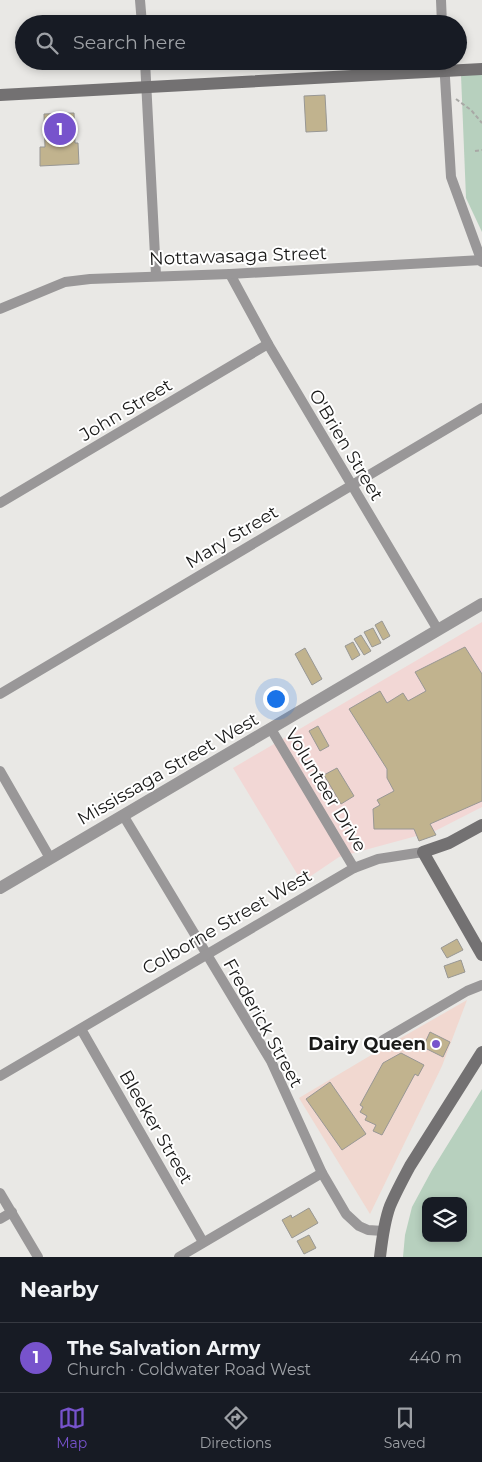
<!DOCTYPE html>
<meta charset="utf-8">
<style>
:root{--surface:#171b24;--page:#20242c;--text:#f1f3f6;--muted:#9ea1a6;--line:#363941;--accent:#7753cc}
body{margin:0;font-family:Montserrat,sans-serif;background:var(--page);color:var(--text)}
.controls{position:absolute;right:15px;bottom:15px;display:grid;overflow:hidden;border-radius:10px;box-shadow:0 2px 8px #0003}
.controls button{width:45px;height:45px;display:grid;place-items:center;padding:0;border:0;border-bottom:1px solid var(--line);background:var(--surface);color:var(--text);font:25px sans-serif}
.you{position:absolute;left:275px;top:698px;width:18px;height:18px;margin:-12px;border:4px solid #fff;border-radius:50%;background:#1a73e8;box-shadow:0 0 0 8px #1a73e833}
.badge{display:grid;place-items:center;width:32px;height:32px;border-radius:50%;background:var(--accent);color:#fff;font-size:16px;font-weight:700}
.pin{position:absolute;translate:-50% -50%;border:2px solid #fff;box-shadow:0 1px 5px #0006}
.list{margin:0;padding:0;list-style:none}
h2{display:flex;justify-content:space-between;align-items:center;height:65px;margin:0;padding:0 20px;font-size:21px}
h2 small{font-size:16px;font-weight:400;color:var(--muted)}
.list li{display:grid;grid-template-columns:32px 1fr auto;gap:15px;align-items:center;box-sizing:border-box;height:70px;padding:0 20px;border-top:1px solid var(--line)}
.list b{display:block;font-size:19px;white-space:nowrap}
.list p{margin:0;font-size:16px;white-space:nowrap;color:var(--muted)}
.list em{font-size:16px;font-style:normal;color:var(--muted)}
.icon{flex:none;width:28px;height:28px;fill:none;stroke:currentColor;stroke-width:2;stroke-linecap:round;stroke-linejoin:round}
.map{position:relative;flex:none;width:482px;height:1257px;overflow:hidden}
.search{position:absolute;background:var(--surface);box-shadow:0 2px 8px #0003;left:15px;right:15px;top:15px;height:55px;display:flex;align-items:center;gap:12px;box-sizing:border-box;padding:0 18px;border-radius:28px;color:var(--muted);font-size:19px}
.sheet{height:135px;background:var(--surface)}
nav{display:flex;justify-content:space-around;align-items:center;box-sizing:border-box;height:70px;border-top:1px solid var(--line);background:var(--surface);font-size:14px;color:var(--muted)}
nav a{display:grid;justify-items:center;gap:2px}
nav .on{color:var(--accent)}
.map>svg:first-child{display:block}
.commercial{fill:#f1d8d0}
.medical{fill:#f2d7d5}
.green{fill:#b7d0be;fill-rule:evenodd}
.building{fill:#c1b38e;stroke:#989794}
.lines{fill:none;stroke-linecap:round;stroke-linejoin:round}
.path{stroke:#a8a8a5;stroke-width:2;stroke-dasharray:4 2.5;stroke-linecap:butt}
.minor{stroke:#999798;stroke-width:10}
.tertiary{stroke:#999798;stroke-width:12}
.secondary{stroke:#737172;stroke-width:12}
.poi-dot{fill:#7753cc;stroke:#fff;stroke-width:2}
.labels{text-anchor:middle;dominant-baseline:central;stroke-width:4;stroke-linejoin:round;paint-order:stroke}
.street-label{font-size:18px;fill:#191918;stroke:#fff}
.poi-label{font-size:18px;font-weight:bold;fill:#191918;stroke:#fff;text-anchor:end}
</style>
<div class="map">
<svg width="482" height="1257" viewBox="0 0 482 1257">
<rect width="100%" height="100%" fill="#e9e8e5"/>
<path class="commercial" d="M467 1000 442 1066 370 1214 299 1098 378 1051Z"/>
<path class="medical" d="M482 622V807L435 831 339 857 302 882 233 768Z"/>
<g class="green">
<path d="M461 75H482V232L466 198Z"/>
<path d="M482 1089V1257H403L405 1235 412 1207 432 1170ZM426 1201H463V1238H426Z"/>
</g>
<g class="building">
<path d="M325 95 327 131 306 132 304 96Z"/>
<path d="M74 113 75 143H78L79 164 40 166V147H45L44 114Z"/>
<path d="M382 621 390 636 383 640 375 625Z"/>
<path d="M373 628 381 643 372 647 364 632Z"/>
<path d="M361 635 371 651 364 655 354 639Z"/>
<path d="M353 642 360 655 352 660 345 646Z"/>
<path d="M465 647 482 674V801L430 824 436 835 419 841 414 829H374L373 809 380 805 377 800 394 791 387 778V769L349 709 380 691 387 703 403 693 408 701 426 691 415 672Z"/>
<path d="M305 648 322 679 312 685 295 654Z"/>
<path d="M318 726 329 746 320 751 309 731Z"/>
<path d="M337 768 354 796 341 804 324 775Z"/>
<path d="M457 939 463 950 447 958 441 948Z"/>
<path d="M461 960 465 972 448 978 444 966Z"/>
<path d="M430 1032 450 1042 443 1057 423 1047Z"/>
<path d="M401 1053 424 1065 418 1076 415 1074 382 1135 373 1131 376 1125 365 1120 367 1116 360 1112 363 1107 360 1105 383 1063Z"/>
<path d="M330 1082 366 1134 342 1150 306 1099Z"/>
<path d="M309 1208 318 1223 292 1238 282 1220 291 1215 292 1218Z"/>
<path d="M309 1235 316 1248 304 1254 297 1241Z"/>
</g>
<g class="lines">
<g class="path">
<path d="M456 99 471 110 482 123"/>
<path d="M475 151 482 150"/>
</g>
<g class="minor">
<path d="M140 0 142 24"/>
<path d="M441 0 442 24"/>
<path d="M145 61 156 275"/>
<path d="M444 61 451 177 482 262"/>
<path d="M230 274 268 344 438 630"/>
<path d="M0 309 65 282 90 279 230 274 482 260"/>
<path d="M0 503 268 344"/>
<path d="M0 694 482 408"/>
<path d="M271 729 354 868"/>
<path d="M0 771 50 858"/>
<path d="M123 815 271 1061 322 1173 346 1214 359 1226 368 1230 383 1231"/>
<path d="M81 1029 203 1242"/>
<path d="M383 1040 467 991 482 985"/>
<path d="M0 1076 354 868 378 859 423 852"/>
<path d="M0 1193 38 1257"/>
<path d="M0 1219 12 1212"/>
<path d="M179 1257 322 1173"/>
</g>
<path class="tertiary" d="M0 888 482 604"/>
<g class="secondary">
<path d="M0 95 482 69"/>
<path d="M482 825 449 843 423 852 482 955"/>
<path d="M380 1257C382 1240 384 1222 390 1206 396 1192 403 1179 410 1166L482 1052"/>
</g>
</g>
<circle class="poi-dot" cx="436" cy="1044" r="5"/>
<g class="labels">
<g class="street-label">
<text transform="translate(238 256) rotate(-2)">Nottawasaga Street</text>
<text transform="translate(126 410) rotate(-31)">John Street</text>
<text transform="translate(346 445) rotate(59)">O'Brien Street</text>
<text transform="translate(232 537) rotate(-31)">Mary Street</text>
<text transform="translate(168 769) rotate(-30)">Mississaga Street West</text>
<text transform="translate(326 790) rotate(59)">Volunteer Drive</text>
<text transform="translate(227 922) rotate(-30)">Colborne Street West</text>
<text transform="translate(263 1023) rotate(61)">Frederick Street</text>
<text transform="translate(156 1127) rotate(60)">Bleeker Street</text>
</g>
<g class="poi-label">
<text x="426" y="1044">Dairy Queen</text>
</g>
</g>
</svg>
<div class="controls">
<button><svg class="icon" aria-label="layers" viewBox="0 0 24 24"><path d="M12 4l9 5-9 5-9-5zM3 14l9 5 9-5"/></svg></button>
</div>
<div class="you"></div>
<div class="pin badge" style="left:60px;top:129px">1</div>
<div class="search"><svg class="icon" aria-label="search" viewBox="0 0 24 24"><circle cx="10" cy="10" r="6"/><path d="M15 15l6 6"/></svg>Search here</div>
</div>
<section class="sheet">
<h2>Nearby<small></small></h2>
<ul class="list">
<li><span class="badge">1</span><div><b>The Salvation Army</b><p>Church · Coldwater Road West</p></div><em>440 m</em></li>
</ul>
</section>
<nav>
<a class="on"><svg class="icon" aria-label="map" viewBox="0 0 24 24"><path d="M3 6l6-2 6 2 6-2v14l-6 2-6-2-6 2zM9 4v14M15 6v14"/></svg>Map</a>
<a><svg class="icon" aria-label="directions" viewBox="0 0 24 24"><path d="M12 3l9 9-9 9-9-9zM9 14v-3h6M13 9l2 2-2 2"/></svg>Directions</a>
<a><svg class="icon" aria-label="saved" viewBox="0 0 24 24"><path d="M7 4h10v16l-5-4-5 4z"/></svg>Saved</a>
</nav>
